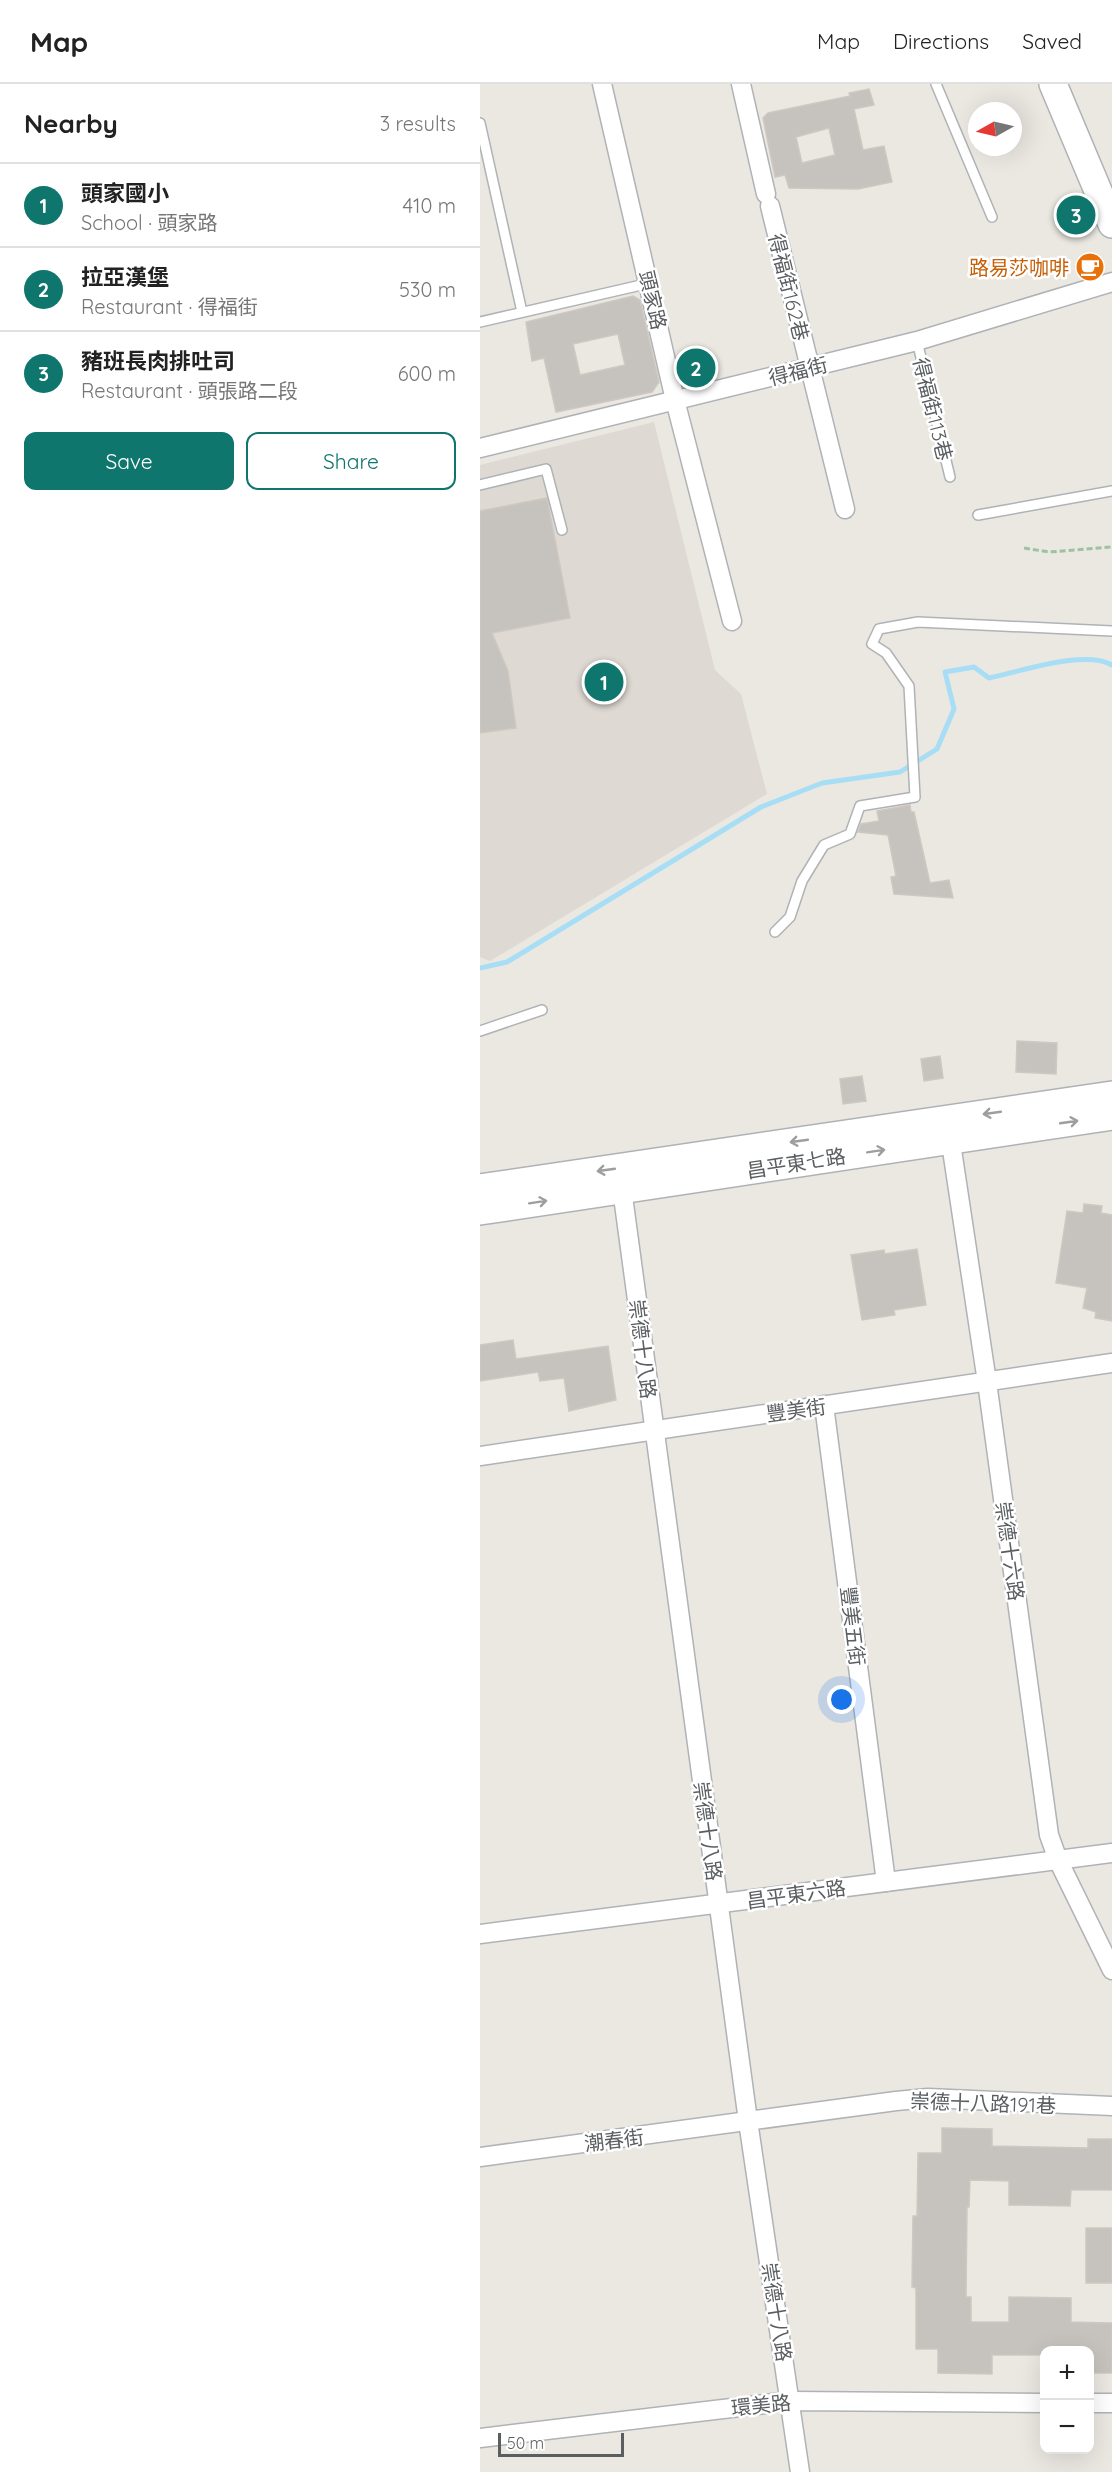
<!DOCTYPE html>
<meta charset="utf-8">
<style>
:root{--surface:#fff;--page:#f2f2f2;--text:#222;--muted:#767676;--line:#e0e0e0;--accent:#0f766e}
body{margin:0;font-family:Quicksand,"Noto Sans TC",sans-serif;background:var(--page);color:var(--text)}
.controls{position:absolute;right:18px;bottom:18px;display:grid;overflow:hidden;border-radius:12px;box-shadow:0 6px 24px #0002}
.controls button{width:54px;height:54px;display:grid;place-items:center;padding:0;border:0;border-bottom:2px solid var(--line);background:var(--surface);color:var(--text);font:30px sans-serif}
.compass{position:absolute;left:488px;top:18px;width:54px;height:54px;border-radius:50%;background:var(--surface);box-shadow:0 6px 24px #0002;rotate:262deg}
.scale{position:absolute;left:18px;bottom:15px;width:126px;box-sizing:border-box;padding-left:6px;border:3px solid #5a5e61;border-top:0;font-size:16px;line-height:21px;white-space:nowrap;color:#5a5e61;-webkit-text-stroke:4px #fff;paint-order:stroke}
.you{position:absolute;left:362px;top:1616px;width:21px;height:21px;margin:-15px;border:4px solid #fff;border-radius:50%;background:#1a73e8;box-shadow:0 0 0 9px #1a73e833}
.badge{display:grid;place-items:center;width:39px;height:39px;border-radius:50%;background:var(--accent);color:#fff;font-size:20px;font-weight:700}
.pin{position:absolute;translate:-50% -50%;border:3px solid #fff;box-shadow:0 2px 6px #0006}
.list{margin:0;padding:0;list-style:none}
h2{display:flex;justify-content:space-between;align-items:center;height:78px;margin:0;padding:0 24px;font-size:26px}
h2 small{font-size:20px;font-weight:400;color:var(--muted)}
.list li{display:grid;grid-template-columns:39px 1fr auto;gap:18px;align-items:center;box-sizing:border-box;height:84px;padding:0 24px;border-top:2px solid var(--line)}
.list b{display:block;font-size:22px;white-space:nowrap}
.list p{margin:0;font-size:20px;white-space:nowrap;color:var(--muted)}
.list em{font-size:20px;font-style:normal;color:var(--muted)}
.actions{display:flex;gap:12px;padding:18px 24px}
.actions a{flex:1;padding:14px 0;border:2px solid var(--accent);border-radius:12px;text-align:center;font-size:21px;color:var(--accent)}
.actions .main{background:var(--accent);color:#fff}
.map{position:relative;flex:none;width:632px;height:2388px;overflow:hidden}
header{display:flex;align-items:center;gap:36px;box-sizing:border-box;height:84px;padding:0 30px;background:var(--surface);border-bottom:2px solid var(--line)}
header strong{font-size:28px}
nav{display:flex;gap:33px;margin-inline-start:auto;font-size:21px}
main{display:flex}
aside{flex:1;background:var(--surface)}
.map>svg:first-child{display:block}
.education{fill:#ded9d3}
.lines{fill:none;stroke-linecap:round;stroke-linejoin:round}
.stream{stroke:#a8def5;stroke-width:5}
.building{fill:#c6c3be;stroke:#cfc8c1;stroke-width:1.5;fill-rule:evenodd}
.lane-casing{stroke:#afb3b6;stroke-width:12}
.street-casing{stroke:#afb3b6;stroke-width:21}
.secondary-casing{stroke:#aeb2b5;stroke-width:30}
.path{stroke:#9cc2a1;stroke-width:3;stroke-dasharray:6 3;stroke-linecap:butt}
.lane{stroke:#fff;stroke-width:9}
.street{stroke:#fff;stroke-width:18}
.secondary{stroke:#fff;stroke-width:27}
.oneway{stroke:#9c9ea0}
.labels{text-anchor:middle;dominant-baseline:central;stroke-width:5;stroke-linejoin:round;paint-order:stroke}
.food-label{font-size:20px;fill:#c56008;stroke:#fff;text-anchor:end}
.street-label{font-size:20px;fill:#5a5e61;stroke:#fff}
</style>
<header>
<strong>Map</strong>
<nav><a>Map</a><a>Directions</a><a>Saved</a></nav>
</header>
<main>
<aside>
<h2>Nearby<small>3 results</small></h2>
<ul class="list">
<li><span class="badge">1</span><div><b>頭家國小</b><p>School · 頭家路</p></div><em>410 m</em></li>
<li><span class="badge">2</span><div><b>拉亞漢堡</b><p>Restaurant · 得福街</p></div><em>530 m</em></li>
<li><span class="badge">3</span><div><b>豬班長肉排吐司</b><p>Restaurant · 頭張路二段</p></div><em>600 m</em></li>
</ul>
<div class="actions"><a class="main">Save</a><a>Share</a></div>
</aside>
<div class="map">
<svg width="632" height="2388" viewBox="0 0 632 2388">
<rect width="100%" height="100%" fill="#ebe8e2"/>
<path class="education" d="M174 338 235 586 261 610 287 710 10 877 0 873V381Z"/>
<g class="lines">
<path class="stream" d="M0 884 27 878 281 723 342 699 420 688 457 665 474 625 465 588 494 583 509 594C539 588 605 565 632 581"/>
</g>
<g class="building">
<path d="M389 5 394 21 374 25 383 66 404 62 412 98 378 105 309 104 305 91 295 93 283 34 288 29 370 12 369 9ZM349 44 355 71 322 79 316 53Z"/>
<path d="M153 212 160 216 179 298 172 308 76 328 64 274 52 277 46 238ZM138 250 145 281 100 291 93 260Z"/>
<path d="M67 414 90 534 12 549 28 587 36 644 0 649V427Z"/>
<path d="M430 721 431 728H434L450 799 469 796 473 814 414 810 411 793 416 792 408 751 378 748 381 740 399 737 397 727Z"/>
<path d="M537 957 577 959 576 990 536 988Z"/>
<path d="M460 972 463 994 444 997 441 975Z"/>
<path d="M382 992 386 1017 363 1020 360 995Z"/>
<path d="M604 1120 622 1122 621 1129 632 1131V1237L615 1234 616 1228 603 1224 607 1204 576 1199 587 1127 603 1129Z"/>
<path d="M437 1165 446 1221 414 1226 415 1231 382 1236 371 1171 404 1166 405 1170Z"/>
<path d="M33 1256 36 1275 128 1262 136 1316 89 1327 84 1294 60 1297 58 1288 0 1297V1261Z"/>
<path d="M462 2044 512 2045V2062L608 2064V2055H632V2106H591L590 2122 529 2121V2097L490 2096 489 2123H487L486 2213H491V2238H529V2213L591 2214V2238L632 2239V2289H609V2266H564V2271H512V2290L458 2289V2265H436V2204L432 2203 433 2132H437L438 2069H462Z"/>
<rect x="606" y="2144" width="26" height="55"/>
</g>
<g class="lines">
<g class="lane-casing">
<g id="lane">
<path d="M456 0 512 133"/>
<path d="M0 39 42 228"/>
<path d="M0 238 170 199"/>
<path d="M437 257 470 393"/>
<path d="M0 401 66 385 82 446"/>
<path d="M498 431 632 407"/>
<path d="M295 848 310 833 322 797 344 761 370 750 380 722 435 713 429 602 406 569 392 560 399 545 438 538 632 547"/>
<path d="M0 947 62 926"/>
</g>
</g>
<g class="street-casing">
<g id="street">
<path d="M122 0 195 316 252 537"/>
<path d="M261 0 286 110"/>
<path d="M290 122 365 425"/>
<path d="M0 364 437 257 632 198"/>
<path d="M469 1046 507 1298 569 1751 578 1776 632 1886"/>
<path d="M142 1105 268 2037 320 2388"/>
<path d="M344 1321 406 1798"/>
<path d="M0 1372 632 1279"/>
<path d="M0 1850 632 1769"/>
<path d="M0 2073 416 2017 448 2014 632 2022"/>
<path d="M610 2319H632"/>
<path d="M0 2354 310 2317 564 2319"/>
</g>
</g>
<g class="secondary-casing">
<g id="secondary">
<path d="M573 0 632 140"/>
<path d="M0 1104 632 1011"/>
<path d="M0 1127 632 1032"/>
</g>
</g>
<path class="path" d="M544 464 569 468 632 463"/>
<use href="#lane" class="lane"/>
<use href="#street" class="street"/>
<use href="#secondary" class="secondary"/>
</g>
<defs><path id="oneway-shaft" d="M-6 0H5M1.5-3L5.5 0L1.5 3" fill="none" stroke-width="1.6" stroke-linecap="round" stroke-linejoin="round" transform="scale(1.5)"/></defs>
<g class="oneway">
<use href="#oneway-shaft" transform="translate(512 1029) rotate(172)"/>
<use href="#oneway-shaft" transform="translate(589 1038) rotate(-8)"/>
<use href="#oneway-shaft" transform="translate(319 1057) rotate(172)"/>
<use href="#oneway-shaft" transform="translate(396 1067) rotate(-9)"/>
<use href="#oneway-shaft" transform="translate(126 1086) rotate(172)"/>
<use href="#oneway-shaft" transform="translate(58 1118) rotate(-9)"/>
</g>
<defs>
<g id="cafe-disc" transform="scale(1.5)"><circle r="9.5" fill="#e8710a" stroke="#fff"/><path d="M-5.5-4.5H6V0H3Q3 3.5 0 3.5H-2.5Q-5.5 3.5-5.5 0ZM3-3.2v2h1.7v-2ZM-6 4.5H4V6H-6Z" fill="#fff"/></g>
</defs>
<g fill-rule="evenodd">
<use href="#cafe-disc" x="610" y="183"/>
</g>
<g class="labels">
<g class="food-label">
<text x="589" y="183">路易莎咖啡</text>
</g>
<g class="street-label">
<text transform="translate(309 203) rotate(76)">得福街162巷</text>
<text transform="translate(173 216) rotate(77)">頭家路</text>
<text transform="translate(318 287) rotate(-14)">得福街</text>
<text transform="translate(453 325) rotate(76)">得福街113巷</text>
<text transform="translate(316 1079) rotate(-9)">昌平東七路</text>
<text transform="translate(163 1265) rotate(83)">崇德十八路</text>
<text transform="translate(316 1326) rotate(-8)">豐美街</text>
<text transform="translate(530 1467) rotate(82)">崇德十六路</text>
<text transform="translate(373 1542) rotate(83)">豐美五街</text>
<text transform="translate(228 1747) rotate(82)">崇德十八路</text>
<text transform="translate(316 1810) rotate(-8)">昌平東六路</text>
<text transform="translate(503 2019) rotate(2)">崇德十八路191巷</text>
<text transform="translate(134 2056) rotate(-7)">潮春街</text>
<text transform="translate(297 2228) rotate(81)">崇德十八路</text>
<text transform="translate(281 2321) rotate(-6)">環美路</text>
</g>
</g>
</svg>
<div class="controls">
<button>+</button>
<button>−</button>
</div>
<svg class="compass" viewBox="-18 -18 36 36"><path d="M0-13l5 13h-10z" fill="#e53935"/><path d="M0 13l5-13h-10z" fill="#767676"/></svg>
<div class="scale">50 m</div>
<div class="you"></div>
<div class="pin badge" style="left:124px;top:598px">1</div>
<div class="pin badge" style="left:216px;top:284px">2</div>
<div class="pin badge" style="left:596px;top:131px">3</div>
</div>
</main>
